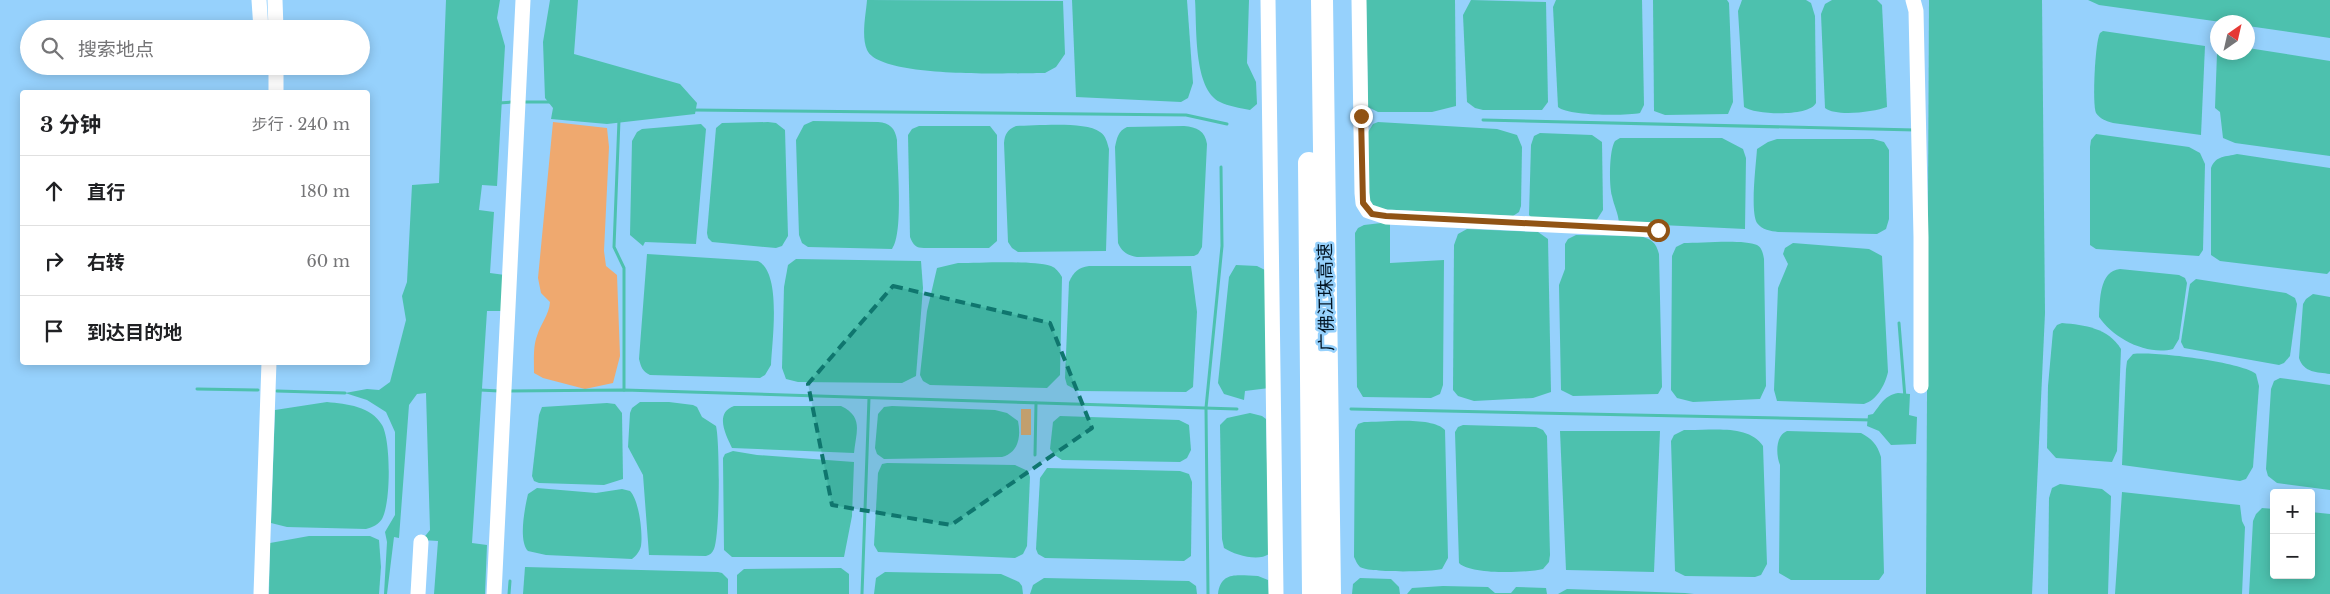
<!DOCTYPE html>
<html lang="zh">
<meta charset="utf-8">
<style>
:root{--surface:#fff;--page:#f2f2f2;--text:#202124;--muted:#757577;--line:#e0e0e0}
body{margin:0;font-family:"Libre Baskerville","Noto Sans SC",serif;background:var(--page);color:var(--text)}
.controls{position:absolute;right:15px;bottom:15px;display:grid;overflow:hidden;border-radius:5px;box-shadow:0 2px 12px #0003}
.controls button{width:45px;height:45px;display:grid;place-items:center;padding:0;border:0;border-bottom:1px solid var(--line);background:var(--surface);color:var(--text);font:25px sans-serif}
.compass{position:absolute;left:2210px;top:15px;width:45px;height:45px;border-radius:50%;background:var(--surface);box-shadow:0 2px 12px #0003;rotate:34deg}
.stop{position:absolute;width:15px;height:15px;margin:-11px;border:4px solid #905315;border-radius:50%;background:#fff}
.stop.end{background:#905315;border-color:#fff;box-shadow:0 1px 5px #0008}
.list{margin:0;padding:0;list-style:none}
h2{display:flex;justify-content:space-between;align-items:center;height:65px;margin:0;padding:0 20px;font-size:21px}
h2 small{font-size:16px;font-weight:400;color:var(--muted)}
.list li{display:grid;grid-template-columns:32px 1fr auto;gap:15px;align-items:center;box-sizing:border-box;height:70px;padding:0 20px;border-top:1px solid var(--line)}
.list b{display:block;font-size:19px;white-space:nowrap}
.list em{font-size:16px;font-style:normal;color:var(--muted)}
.icon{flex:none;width:28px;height:28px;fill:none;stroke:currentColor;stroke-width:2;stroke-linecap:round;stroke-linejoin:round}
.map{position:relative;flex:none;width:2330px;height:594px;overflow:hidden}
.search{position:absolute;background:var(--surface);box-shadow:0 2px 12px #0003;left:20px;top:20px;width:350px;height:55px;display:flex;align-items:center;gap:12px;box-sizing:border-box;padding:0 18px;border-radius:28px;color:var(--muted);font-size:19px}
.panel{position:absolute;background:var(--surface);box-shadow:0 2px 12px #0003;left:20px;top:90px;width:350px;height:275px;border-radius:5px}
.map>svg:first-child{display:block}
.green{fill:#efa96f}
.water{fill:#4dc1ae}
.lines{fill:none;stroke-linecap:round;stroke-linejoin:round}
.stream{stroke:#4dc1ae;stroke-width:3}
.minor{stroke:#fff;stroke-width:15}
.highway{stroke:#fff;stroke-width:22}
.route{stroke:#905315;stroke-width:6}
.marked{fill:#0f766e;fill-opacity:0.2;stroke:#0f766e;stroke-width:4;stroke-dasharray:10 6;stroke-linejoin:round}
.labels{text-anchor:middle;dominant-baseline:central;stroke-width:5;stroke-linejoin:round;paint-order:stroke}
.street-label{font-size:18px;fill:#001221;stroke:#96d1fc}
</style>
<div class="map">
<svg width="2330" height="594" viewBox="0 0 2330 594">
<rect width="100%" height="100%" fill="#96d1fc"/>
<g class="green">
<path d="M553 122 607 128 609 147 604 251 606 266 617 275 620 356 613 383 585 389 543 378 534 373C534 361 533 346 537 336 541 323 549 315 550 302L541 293 538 278Z"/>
<rect x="1021" y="409" width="10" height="26"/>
</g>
<g class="water">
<path d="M446 0H500L497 18 505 46 497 186 482 185 479 210 494 212 490 273 505 275 502 311H487L472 543 487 545 485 594H434L438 541 422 540 430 530 426 393 417 394 409 405 399 538 394 537 387 594H384L387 542 385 532 395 515V432L386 412 367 400 345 393 367 389 379 390 390 382 406 320 402 296 407 282 412 185 439 183Z"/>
<path d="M550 0H578L574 54 680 84 697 103 695 114 607 124 551 119 553 108 545 98 543 42Z"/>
<path d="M867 0 1063 1 1065 54 1056 67 1045 73C1013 73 880 79 867 50 861 36 866 14 867 0Z"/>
<path d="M1072 0H1187L1193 83 1188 98 1181 102 1076 97Z"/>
<path d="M1195 0H1249L1247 63 1256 82 1257 104 1250 110C1240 108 1228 106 1220 102 1193 89 1197 26 1195 0Z"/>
<path d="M1366 0H1455L1456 106 1432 112H1378L1368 107Z"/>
<path d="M1471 0 1546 2 1548 102 1542 110H1483L1475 108 1467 102 1463 15Z"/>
<path d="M1556 0H1642L1644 105 1640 113C1626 116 1567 116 1558 107L1553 7Z"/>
<path d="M1653 0H1727L1729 3 1733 102 1728 114 1665 115 1654 111Z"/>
<path d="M1742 0H1806L1811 3 1815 16 1816 103C1809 117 1755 115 1744 107L1738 11Z"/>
<path d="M1832 0H1877L1882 5 1887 107C1874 112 1836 117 1825 108L1821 14 1825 4Z"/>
<path d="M1929 0H2042L2045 313 2032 594H1926Z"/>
<path d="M2088 0H2330V38L2248 26V22H2221L2099 5Z"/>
<path d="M2103 31 2205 46 2201 135 2113 123C2106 121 2100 119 2096 113 2092 105 2095 41 2100 33Z"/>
<path d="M2248 48 2330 61V156L2235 143 2223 138 2220 112 2215 108 2217 53 2248 52Z"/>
<path d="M813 121 878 122C890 123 895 128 897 140 897 163 904 233 892 249L808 247 802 243 799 235 796 140 804 125Z"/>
<path d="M768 122 776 123 785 130 788 236 782 246 776 248 712 242 708 238 707 233 716 128 722 123Z"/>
<path d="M1378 122 1497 129 1517 135 1522 147 1521 206 1519 212 1513 216 1377 209 1368 200V132L1373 124Z"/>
<path d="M701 124 706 129 696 244 645 242 643 246 630 235 632 141 637 132 642 129Z"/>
<path d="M919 126H990L997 135V241L989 248H924C916 248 913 245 910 237L908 135 912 129Z"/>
<path d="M1016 126C1036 126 1085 121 1100 132 1106 136 1107 142 1109 149L1106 251 1018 252 1012 248 1008 242 1004 143C1005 134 1007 130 1016 126Z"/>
<path d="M1184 126C1197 127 1205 131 1207 144L1202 247 1198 254 1194 256 1137 257C1127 255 1122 252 1118 243L1115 147C1117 138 1118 131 1127 127Z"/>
<path d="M1540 133 1592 135 1602 142 1603 210 1596 221 1532 218 1529 215 1531 145 1534 136Z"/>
<path d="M2096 134 2189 147 2200 153 2205 164 2203 250 2199 256 2096 249 2090 245V147L2091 140Z"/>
<path d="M1620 138H1722L1743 149 1746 158 1745 229 1619 223C1618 212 1614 206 1612 196 1609 185 1609 150 1615 141Z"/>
<path d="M1777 139H1873L1884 142 1889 150V219L1886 229 1877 234 1778 232C1771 231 1762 230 1757 223 1750 211 1756 165 1757 149L1768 142Z"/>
<path d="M2237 154 2330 168V271L2327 274 2220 261 2211 255V168C2216 155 2226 157 2237 154Z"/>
<path d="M1390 222V263L1444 260 1443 385 1440 394 1431 398 1363 397 1357 387 1355 233 1358 228 1364 225Z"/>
<path d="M1467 229 1538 232 1548 239 1551 392 1533 398 1474 401 1458 396 1453 390 1454 245 1458 234Z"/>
<path d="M1576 235 1640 236C1651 239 1656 242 1659 254L1662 387 1658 394 1573 396 1561 390 1559 285 1565 269V244L1568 239Z"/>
<path d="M1684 243C1700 243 1744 239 1757 245 1762 248 1763 253 1764 259L1766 386 1760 399 1693 402 1677 398 1671 390 1672 256 1676 247Z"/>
<path d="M1793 243 1869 249 1882 256 1888 372C1885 385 1877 400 1864 404L1777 401 1774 390 1778 288 1788 264 1783 254 1785 248Z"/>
<path d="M647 254 758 261C782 273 772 341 771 365L765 375 760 378 650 375C642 371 641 367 639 359Z"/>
<path d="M796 259 921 261 923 288 916 376 902 383 798 382 786 379 782 368 784 287 788 265Z"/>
<path d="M958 263C982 263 1029 260 1051 266 1056 268 1059 272 1062 277L1060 375 1047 388 930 385 923 381 920 375 927 311 937 268Z"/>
<path d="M1236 265 1257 266 1267 271 1269 388 1245 391 1244 400 1224 394 1218 383 1229 277Z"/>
<path d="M1089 266H1191L1197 312 1193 387 1186 392 1078 391 1067 385 1065 378 1069 282C1074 271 1078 268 1089 266Z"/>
<path d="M2120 269 2179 275 2185 278 2187 283 2179 339 2173 349C2147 356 2113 338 2099 317 2100 301 2099 271 2120 269Z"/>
<path d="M2196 279 2286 293 2295 298 2297 304 2290 356 2284 363 2279 365 2184 348 2181 342 2189 289 2190 284Z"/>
<path d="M2313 294 2330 297V374C2317 372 2304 373 2299 358L2303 304 2306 299Z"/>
<path d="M2062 323C2085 325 2108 328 2121 349L2117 451 2112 462 2056 458 2047 448 2048 386 2053 331 2057 325Z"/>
<path d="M2133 354C2153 351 2242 362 2256 374L2259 386 2253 467 2246 479 2240 481 2122 465 2126 369 2127 361Z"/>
<path d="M2280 378 2330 385V490L2277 483 2268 476 2266 469 2271 389 2274 381Z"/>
<path d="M1898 393 1910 394 1909 415 1917 417 1916 444 1891 445 1879 431 1867 426 1868 415 1873 414C1882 403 1884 396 1898 393Z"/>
<path d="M327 402C347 404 371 406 382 425 391 440 391 503 382 519 378 525 373 527 366 529L287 527 271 523 275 410Z"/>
<path d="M640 402H669L693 405 697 407 702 417 716 426C720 442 720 535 714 549 712 553 710 555 706 556L649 555 643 475 628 447 630 413 632 408Z"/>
<path d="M607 403 615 404 622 413 623 479 604 485 539 483 534 481 532 476 539 415 542 407Z"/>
<path d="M734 406H841C864 417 856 432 854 453L732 448C726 435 714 413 734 406Z"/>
<path d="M892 406 995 410 1007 413 1018 421C1021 436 1019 452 1002 457L884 459 877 454 875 448 878 414 884 407Z"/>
<path d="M1250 413 1262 416 1266 419 1269 554C1258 562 1235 555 1224 548L1222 539 1220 425 1227 418Z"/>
<path d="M1060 416 1179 420 1189 425 1191 450 1187 458 1180 462 1062 460 1056 456 1050 449 1053 422Z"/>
<path d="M1364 422C1383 422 1432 416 1445 430L1448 558 1442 569C1430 572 1369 573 1360 567 1357 564 1356 561 1354 557L1355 430 1358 424Z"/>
<path d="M1463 425 1536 427 1543 430 1547 436 1550 555 1549 562 1543 569C1527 573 1470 575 1459 563L1455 432 1458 427Z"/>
<path d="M1684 430C1708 431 1748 423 1763 446L1767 564 1761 575 1755 577 1685 576 1675 571 1671 441 1674 435Z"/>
<path d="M1560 431H1660L1654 572 1566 570Z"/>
<path d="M1787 431 1861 433C1872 439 1877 444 1881 457L1884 573 1879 580H1791L1779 573 1780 465C1776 455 1775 436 1787 431Z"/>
<path d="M733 451 757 455 854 462 852 516 844 557H732L724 550 723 458 725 454Z"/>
<path d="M887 463 1015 465 1028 471 1030 477 1027 546 1023 554 1015 558 878 552 874 545 878 473 882 464Z"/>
<path d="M1047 468 1180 471 1189 474 1192 482 1191 556 1184 561 1045 558 1038 554 1036 549 1040 478Z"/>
<path d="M2060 484 2102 489 2111 496 2108 594H2048L2049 498 2052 488Z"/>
<path d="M537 488 596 493 622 489 630 491C639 500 643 533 641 546 640 551 636 556 632 559L546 555 528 551C518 541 525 507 528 494Z"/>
<path d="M2122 492 2240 505 2242 521 2245 527 2242 594H2115Z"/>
<path d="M2262 508 2274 509V575H2311V512L2330 514V594H2249L2253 521 2256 514Z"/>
<path d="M309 536H370L379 540 381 567 379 594H269L270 543Z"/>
<path d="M525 567 718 572 722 573 728 579V594H523Z"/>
<path d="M841 568 849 574V594H737V575L744 569Z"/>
<path d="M885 572 1001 574 1019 582 1022 586 1023 594H874L876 578Z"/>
<path d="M1258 576 1268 580 1269 594H1218C1221 570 1239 576 1258 576Z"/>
<path d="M1044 578 1189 581 1196 586 1197 594H1030L1033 585Z"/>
<path d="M1360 578 1391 579 1399 587 1400 594H1352L1353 584Z"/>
<path d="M1443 586 1488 587 1495 593H1511L1516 587 1546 588 1547 594H1407L1412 588Z"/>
<path d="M1567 589 1685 593 1694 594H1558Z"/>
</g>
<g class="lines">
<g class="stream">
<path d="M521 102H550"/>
<path d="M499 103 513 102"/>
<path d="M693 110 1186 115 1227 124"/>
<path d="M619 120 614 247 624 268V390"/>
<path d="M1483 120 1915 130"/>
<path d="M1899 323 1905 398"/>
<path d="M197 389 258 390"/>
<path d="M480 390 499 391"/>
<path d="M277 391 345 393"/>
<path d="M507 391 624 390 1237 409"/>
<path d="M1351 409 1872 420"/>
<path d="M1035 455 1036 403"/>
<path d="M509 594 510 581"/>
<path d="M862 594 869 398"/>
<path d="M1208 594 1206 408 1222 246 1221 167"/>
</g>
<g class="minor">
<path d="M259 0 261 29"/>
<path d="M275 0 276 29"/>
<path d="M1268 0 1276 594"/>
<path d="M1359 0 1362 193 1363 203 1368 211 1386 217 1657 230"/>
<path d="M1913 0 1916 11 1921 237V386"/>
<path d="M276 92V66"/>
<path d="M261 594 269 362"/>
<path d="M418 594 421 542"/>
<path d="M494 594 523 0"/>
</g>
<g class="highway">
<path d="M1322 0 1330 594"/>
<path d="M1309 163 1313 594"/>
</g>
</g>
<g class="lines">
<path class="route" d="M1361 116 1363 203 1372 214 1386 216 1658 230"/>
</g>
<path class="marked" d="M893 286 1050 323 1092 428 951 525 832 505 808 384Z"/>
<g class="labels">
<g class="street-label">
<text transform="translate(1326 297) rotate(-91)">广佛江珠高速</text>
</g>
</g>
</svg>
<div class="controls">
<button>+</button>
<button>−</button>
</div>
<svg class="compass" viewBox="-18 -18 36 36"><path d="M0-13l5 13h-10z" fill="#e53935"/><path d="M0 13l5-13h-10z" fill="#757577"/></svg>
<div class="stop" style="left:1658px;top:230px"></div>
<div class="stop end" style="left:1361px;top:116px"></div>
<div class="search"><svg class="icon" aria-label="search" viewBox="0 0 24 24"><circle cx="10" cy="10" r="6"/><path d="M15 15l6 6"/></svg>搜索地点</div>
<section class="panel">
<h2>3 分钟<small>步行 · 240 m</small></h2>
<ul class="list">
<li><svg class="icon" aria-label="ahead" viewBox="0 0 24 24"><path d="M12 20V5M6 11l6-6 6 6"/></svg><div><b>直行</b></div><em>180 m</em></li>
<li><svg class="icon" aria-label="right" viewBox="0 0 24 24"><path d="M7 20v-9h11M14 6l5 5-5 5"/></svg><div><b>右转</b></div><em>60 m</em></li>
<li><svg class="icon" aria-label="arrive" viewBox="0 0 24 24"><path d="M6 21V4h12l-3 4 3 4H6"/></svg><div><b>到达目的地</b></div></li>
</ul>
</section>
</div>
